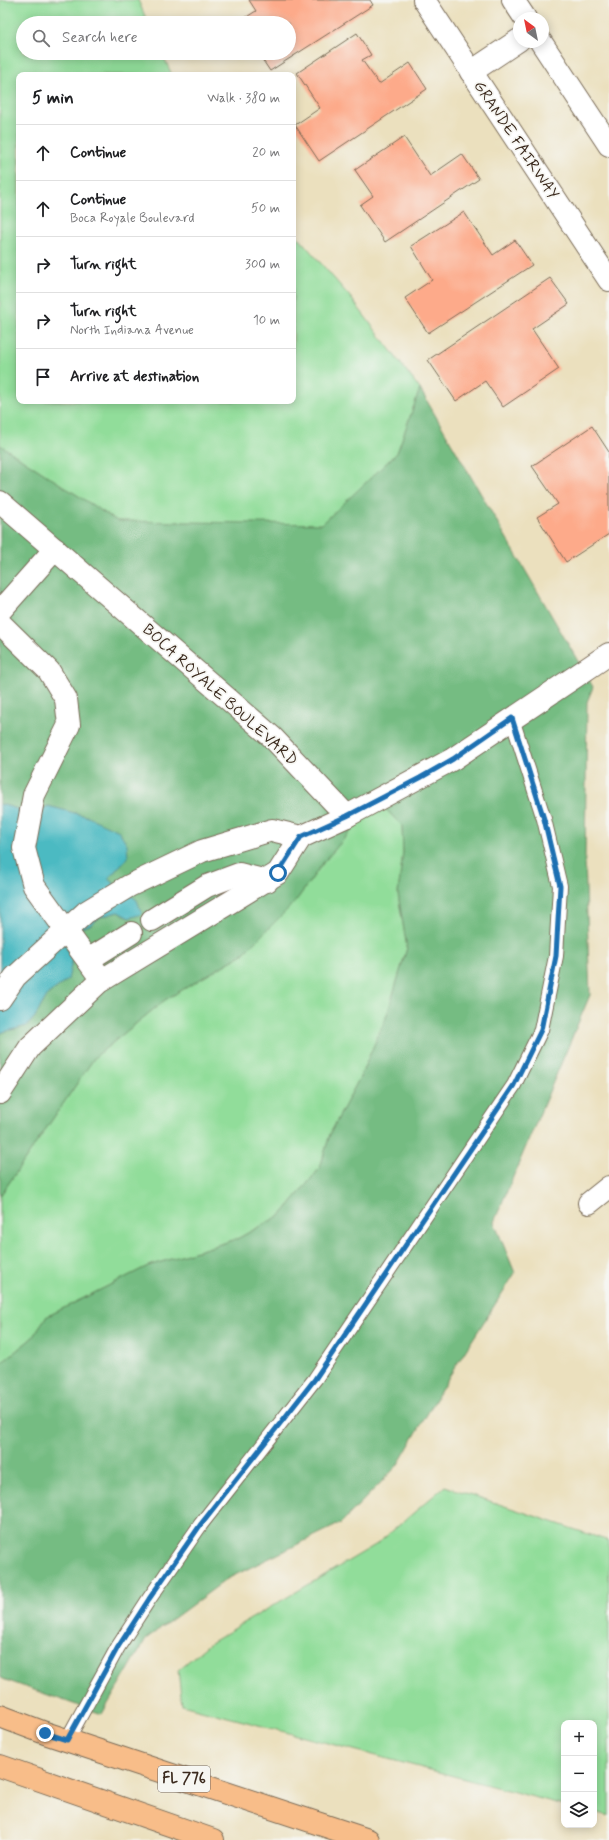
<!DOCTYPE html>
<meta charset="utf-8">
<style>
:root{--surface:#fff;--page:#f6f6f6;--text:#202124;--muted:#757577;--line:#e0e0e0}
body{margin:0;font-family:Mynerve,sans-serif;background:var(--page);color:var(--text)}
.controls{position:absolute;right:12px;bottom:12px;display:grid;overflow:hidden;border-radius:8px;box-shadow:0 2px 10px #0003}
.controls button{width:36px;height:36px;display:grid;place-items:center;padding:0;border:0;border-bottom:1px solid var(--line);background:var(--surface);color:var(--text);font:20px sans-serif}
.compass{position:absolute;left:513px;top:12px;width:36px;height:36px;border-radius:50%;background:var(--surface);box-shadow:0 2px 10px #0003;rotate:327deg}
.stop{position:absolute;width:12px;height:12px;margin:-9px;border:3px solid #1f6fb2;border-radius:50%;background:#fff}
.stop.end{background:#1f6fb2;border-color:#fff;box-shadow:0 1px 4px #0008}
.list{margin:0;padding:0;list-style:none}
h2{display:flex;justify-content:space-between;align-items:center;height:52px;margin:0;padding:0 16px;font-size:17px}
h2 small{font-size:13px;font-weight:400;color:var(--muted)}
.list li{display:grid;grid-template-columns:26px 1fr auto;gap:12px;align-items:center;box-sizing:border-box;height:56px;padding:0 16px;border-top:1px solid var(--line)}
.list b{display:block;font-size:15px;white-space:nowrap}
.list p{margin:0;font-size:13px;white-space:nowrap;color:var(--muted)}
.list em{font-size:13px;font-style:normal;color:var(--muted)}
.icon{flex:none;width:22px;height:22px;fill:none;stroke:currentColor;stroke-width:2;stroke-linecap:round;stroke-linejoin:round}
.map{position:relative;flex:none;width:609px;height:1840px;overflow:hidden}
.search{position:absolute;background:var(--surface);box-shadow:0 2px 10px #0003;left:16px;top:16px;width:280px;height:44px;display:flex;align-items:center;gap:10px;box-sizing:border-box;padding:0 14px;border-radius:22px;color:var(--muted);font-size:15px}
.panel{position:absolute;background:var(--surface);box-shadow:0 2px 10px #0003;left:16px;top:72px;width:280px;height:332px;border-radius:8px}
.map>svg:first-child{display:block}
.green{fill:#91dd9a;stroke:#66845c}
.forest{fill:#74bc82;stroke:#587350}
.water{fill:#4cbac2;stroke:#447270}
.building{fill:#fdaa8a}
.lines{fill:none;stroke-linecap:round;stroke-linejoin:round}
.service-casing{stroke:#796a56;stroke-width:16}
.minor-casing{stroke:#796a56;stroke-width:24}
.primary-casing{stroke:#796a56;stroke-width:24}
.service{stroke:#fff;stroke-width:14}
.minor{stroke:#fff;stroke-width:22}
.primary{stroke:#f8bd89;stroke-width:22}
.route{stroke:#1f6fb2;stroke-width:5}
.labels{text-anchor:middle;dominant-baseline:central;stroke-width:3.5;stroke-linejoin:round;paint-order:stroke}
.shield{fill:#f6f6f2;stroke:#73675e;stroke-width:1}
.shield-label{font-size:15px;font-weight:bold;fill:#3b2a1e}
.street-label{font-size:16px;fill:#3b2a1e;stroke:#f6f6f2}
</style>
<div class="map">
<svg width="609" height="1840" viewBox="0 0 609 1840">
<rect width="100%" height="100%" fill="#f6f6f2"/>
<filter id="ink" filterUnits="userSpaceOnUse"><feTurbulence type="fractalNoise" baseFrequency=".025" numOctaves="2"/><feDisplacementMap in="SourceGraphic" scale="8" xChannelSelector="R" yChannelSelector="G"/><feConvolveMatrix kernelMatrix="1 2 1 2 8 2 1 2 1" color-interpolation-filters="sRGB"/></filter>
<filter id="wash" filterUnits="userSpaceOnUse"><feTurbulence type="fractalNoise" baseFrequency=".012" numOctaves="4" result="noise"/><feDisplacementMap in="SourceGraphic" scale="16" xChannelSelector="R" yChannelSelector="G"/><feGaussianBlur stdDeviation="0.9" result="paint"/><feColorMatrix in="noise" values="0 0 0 0 0 0 0 0 0 0 0 0 0 0 0 0 0 1.4 0 .05"/><feComposite in="paint" operator="in"/></filter>
<g filter="url(#wash)">
<rect width="100%" height="100%" fill="#ebe0be"/>
<g class="green">
<path d="M0 0H138L148 23H23V53H162L172 75H19V401H293V231L351 298 420 389 397 453 322 525 117 521 0 445Z"/>
<path d="M383 806 402 826 403 852 398 894 407 948 387 1015 361 1075 330 1134 320 1168 281 1215 237 1239 148 1266 46 1317 32 1338 0 1364V1196L95 1057 165 1000 243 954 295 902 323 863 357 824Z"/>
<path d="M445 1486 609 1541V1816L594 1812V1723H564V1805L182 1705 178 1670 210 1643 377 1544Z"/>
</g>
<path class="forest" d="M420 389 593 687 587 702 585 861 590 995 494 1222 515 1273 450 1375 397 1466 341 1523 227 1579 147 1638 102 1714 0 1678V1364L32 1338 46 1317 148 1266 237 1239 281 1215 320 1168 330 1134 361 1075 387 1015 407 948 398 894 403 852 402 826 383 806 357 824 323 863 295 902 243 954 165 1000 95 1057 0 1196V1034L3 1032 27 1026 35 1017 48 994 68 980 64 943 75 930 90 925 100 917 118 912 129 918 124 891 108 879 128 857 86 816 48 806 35 814 0 804V445L117 521 322 524 397 453Z"/>
<path class="water" d="M0 804 35 814 48 806 86 816 119 831 127 844 128 857 108 879 137 900 142 914 129 918 118 912 100 917 90 925 75 930 64 943 72 961 68 980 48 994 35 1017 27 1026 3 1032 0 1034Z"/>
<g id="blocks">
<g class="building">
<path d="M249 0H370L373 5 270 71 258 53H289V23H237L256 11Z"/>
<path d="M357 33 371 55 362 60 379 84 410 63 427 89 319 161 295 125 320 108 297 73Z"/>
<path d="M404 137 430 176 462 154 479 179 385 242 360 205 373 196 355 170Z"/>
<path d="M464 212 493 255 515 240 532 265 428 333 405 298 432 280 411 246Z"/>
<path d="M550 278 569 304 532 329 559 369 503 407 485 381 456 401 428 360Z"/>
<path d="M592 426 609 452V534L566 562 537 517 558 504 532 466Z"/>
</g>
</g>
</g>
<g filter="url(#ink)">
<use href="#blocks" fill-opacity="0" stroke="#796a56" stroke-width="1"/>
<g class="lines">
<g class="service-casing">
<path id="service" d="M67 1740 118 1647 149 1599 201 1524 315 1379 514 1085 541 1030 556 956 560 886 544 819 512 719"/>
</g>
<g class="minor-casing">
<g id="minor">
<path d="M424 0 609 280"/>
<path d="M513 0 525 18"/>
<path d="M541 42 609 145"/>
<path d="M471 72 519 40"/>
<path d="M0 502 272 737 347 816 453 759 609 654"/>
<path d="M0 611 55 549"/>
<path d="M0 623 49 671 66 699 69 725 34 795 24 848 34 886 102 980"/>
<path d="M301 837 347 816"/>
<path d="M152 920 207 886 239 874 267 881"/>
<path d="M88 960 131 933"/>
<path d="M0 999 15 977 86 912 129 886 202 851 272 830 301 837 278 873 99 982 30 1047 0 1093"/>
<path d="M589 1203 609 1187"/>
</g>
</g>
<g class="primary-casing">
<g id="primary">
<path d="M0 1716 45 1733 368 1840"/>
<path d="M0 1766 213 1840"/>
</g>
</g>
<use href="#service" class="service"/>
<use href="#minor" class="minor"/>
<use href="#primary" class="primary"/>
</g>
</g>
<g class="lines" filter="url(#ink)">
<path class="route" d="M45 1733 67 1740 118 1647 149 1599 201 1524 315 1379 514 1085 541 1030 556 956 560 886 544 819 512 718 453 759 420 778 347 816 301 837 278 873"/>
</g>
<g class="labels">
<rect class="shield" x="158" y="1766" width="52" height="26" rx="3"/>
<g class="shield-label">
<text x="184" y="1779">FL 776</text>
</g>
<g class="street-label">
<text transform="translate(516 140) rotate(56)">GRANDE FAIRWAY</text>
<text transform="translate(220 695) rotate(42)">BOCA ROYALE BOULEVARD</text>
</g>
</g>
</svg>
<div class="controls">
<button>+</button>
<button>−</button>
<button><svg class="icon" aria-label="layers" viewBox="0 0 24 24"><path d="M12 4l9 5-9 5-9-5zM3 14l9 5 9-5"/></svg></button>
</div>
<svg class="compass" viewBox="-18 -18 36 36"><path d="M0-13l5 13h-10z" fill="#e53935"/><path d="M0 13l5-13h-10z" fill="#757577"/></svg>
<div class="stop" style="left:278px;top:873px"></div>
<div class="stop end" style="left:45px;top:1733px"></div>
<div class="search"><svg class="icon" aria-label="search" viewBox="0 0 24 24"><circle cx="10" cy="10" r="6"/><path d="M15 15l6 6"/></svg>Search here</div>
<section class="panel">
<h2>5 min<small>Walk · 380 m</small></h2>
<ul class="list">
<li><svg class="icon" aria-label="ahead" viewBox="0 0 24 24"><path d="M12 20V5M6 11l6-6 6 6"/></svg><div><b>Continue</b></div><em>20 m</em></li>
<li><svg class="icon" aria-label="ahead" viewBox="0 0 24 24"><path d="M12 20V5M6 11l6-6 6 6"/></svg><div><b>Continue</b><p>Boca Royale Boulevard</p></div><em>50 m</em></li>
<li><svg class="icon" aria-label="right" viewBox="0 0 24 24"><path d="M7 20v-9h11M14 6l5 5-5 5"/></svg><div><b>Turn right</b></div><em>300 m</em></li>
<li><svg class="icon" aria-label="right" viewBox="0 0 24 24"><path d="M7 20v-9h11M14 6l5 5-5 5"/></svg><div><b>Turn right</b><p>North Indiana Avenue</p></div><em>10 m</em></li>
<li><svg class="icon" aria-label="arrive" viewBox="0 0 24 24"><path d="M6 21V4h12l-3 4 3 4H6"/></svg><div><b>Arrive at destination</b></div></li>
</ul>
</section>
</div>
